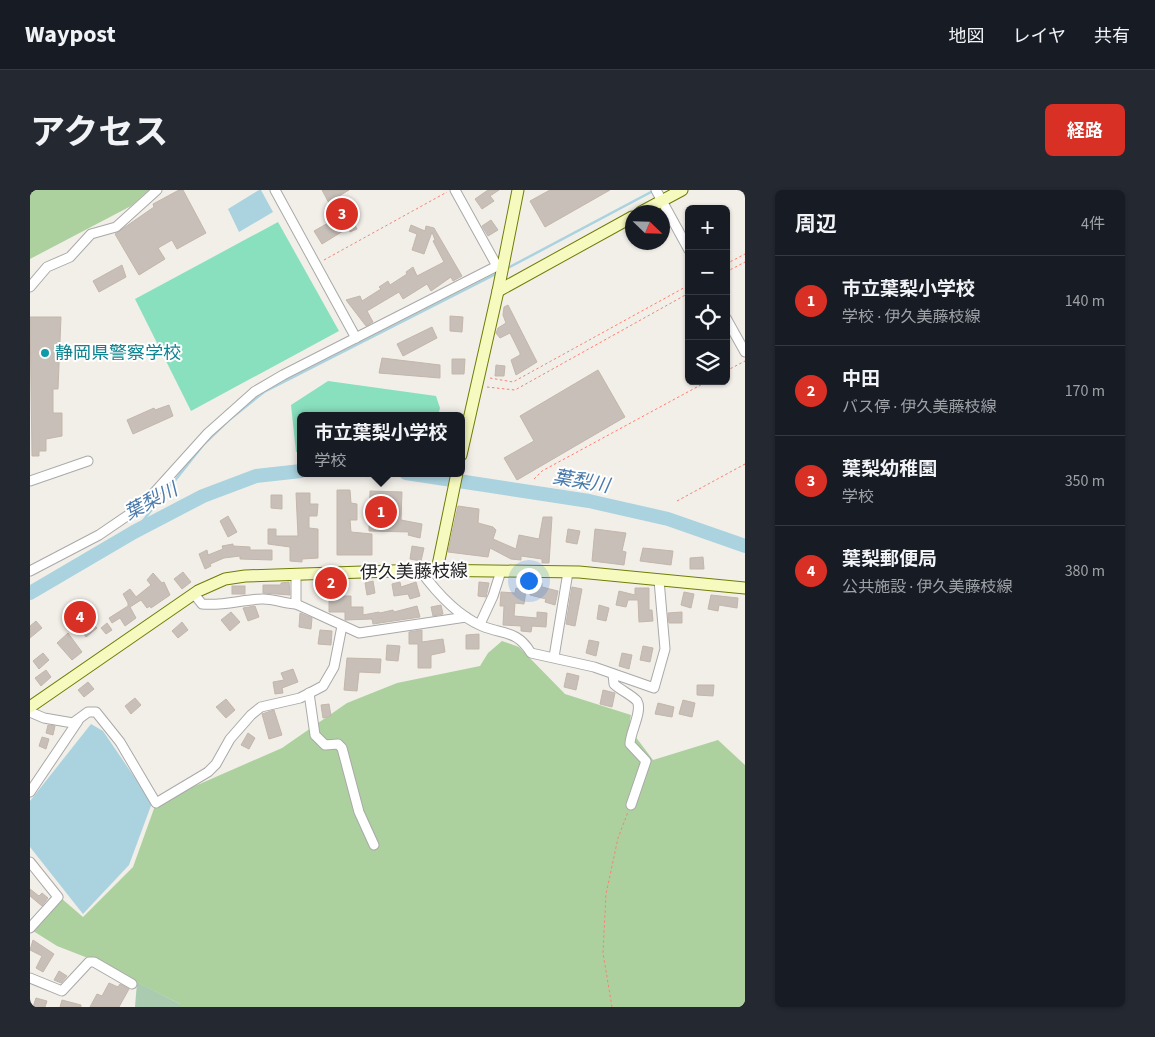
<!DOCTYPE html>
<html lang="ja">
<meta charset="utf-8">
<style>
:root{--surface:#171b24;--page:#242831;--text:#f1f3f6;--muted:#9ea1a6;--line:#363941;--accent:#d93025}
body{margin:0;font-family:"Source Sans 3","Noto Sans JP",sans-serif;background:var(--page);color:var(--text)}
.controls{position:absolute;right:15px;top:15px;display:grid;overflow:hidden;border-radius:8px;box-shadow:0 1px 4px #0004}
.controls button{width:45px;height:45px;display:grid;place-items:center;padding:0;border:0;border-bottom:1px solid var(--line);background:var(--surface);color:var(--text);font:25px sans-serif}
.compass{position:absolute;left:595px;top:15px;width:45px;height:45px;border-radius:50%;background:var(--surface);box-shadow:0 1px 4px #0004;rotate:113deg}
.you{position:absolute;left:498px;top:390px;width:18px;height:18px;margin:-12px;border:4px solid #fff;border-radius:50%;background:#1a73e8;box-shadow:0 0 0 8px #1a73e833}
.badge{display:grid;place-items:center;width:32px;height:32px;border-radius:50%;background:var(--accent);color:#fff;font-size:16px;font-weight:700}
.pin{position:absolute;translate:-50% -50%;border:2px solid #fff;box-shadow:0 1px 5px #0006}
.popup{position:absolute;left:267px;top:222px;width:168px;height:65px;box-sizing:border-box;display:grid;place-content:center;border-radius:8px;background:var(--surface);filter:drop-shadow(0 1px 4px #0005);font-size:16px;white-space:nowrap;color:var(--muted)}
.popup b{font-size:19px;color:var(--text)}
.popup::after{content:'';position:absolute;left:50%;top:100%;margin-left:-10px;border:10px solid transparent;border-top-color:var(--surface)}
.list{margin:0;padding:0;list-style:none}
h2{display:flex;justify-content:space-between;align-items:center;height:65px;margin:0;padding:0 20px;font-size:21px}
h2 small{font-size:16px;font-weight:400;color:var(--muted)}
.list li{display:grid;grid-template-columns:32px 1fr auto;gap:15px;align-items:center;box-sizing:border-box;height:90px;padding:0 20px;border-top:1px solid var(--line)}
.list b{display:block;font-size:19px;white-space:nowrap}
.list p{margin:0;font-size:16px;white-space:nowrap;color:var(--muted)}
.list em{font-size:16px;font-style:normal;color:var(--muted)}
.icon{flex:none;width:28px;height:28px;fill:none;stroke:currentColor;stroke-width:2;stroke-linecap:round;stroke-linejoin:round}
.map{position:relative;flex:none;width:715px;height:817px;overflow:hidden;border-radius:8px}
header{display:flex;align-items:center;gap:30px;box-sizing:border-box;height:70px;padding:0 25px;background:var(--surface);border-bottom:1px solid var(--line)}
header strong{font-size:24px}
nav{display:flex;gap:28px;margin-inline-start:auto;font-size:18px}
.intro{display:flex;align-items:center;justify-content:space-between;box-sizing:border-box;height:120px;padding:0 30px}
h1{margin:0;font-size:35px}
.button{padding:12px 22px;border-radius:8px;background:var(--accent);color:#fff;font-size:18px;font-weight:700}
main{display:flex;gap:30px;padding:0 30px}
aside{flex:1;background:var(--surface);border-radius:8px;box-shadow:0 1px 4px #0004}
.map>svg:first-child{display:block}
.forest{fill:#add19e}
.cemetery{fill:#aacbaf}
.pitch{fill:#88e0be}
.water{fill:#aad3df}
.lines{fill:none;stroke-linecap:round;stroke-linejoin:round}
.stream{stroke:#aad3df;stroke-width:2.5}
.river{stroke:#aad3df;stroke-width:14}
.building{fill:#c7bfb8;stroke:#c4b6ab}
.street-casing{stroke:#a9a9a9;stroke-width:11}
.secondary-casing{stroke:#707d05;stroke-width:13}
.path{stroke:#fa8072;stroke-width:1;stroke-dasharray:2.5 2.5;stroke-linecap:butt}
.street{stroke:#fff;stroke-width:9}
.secondary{stroke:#f7fabf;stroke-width:11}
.culture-dot{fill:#0f9aa8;stroke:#fff;stroke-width:2}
.labels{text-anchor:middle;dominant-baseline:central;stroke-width:4;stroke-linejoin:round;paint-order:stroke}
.culture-label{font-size:18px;fill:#0d838f;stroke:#fff;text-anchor:start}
.street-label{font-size:18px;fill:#222;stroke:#fff}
.water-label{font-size:19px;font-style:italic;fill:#4a7aab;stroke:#fff}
</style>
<header>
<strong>Waypost</strong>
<nav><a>地図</a><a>レイヤ</a><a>共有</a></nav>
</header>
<div class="intro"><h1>アクセス</h1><a class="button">経路</a></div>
<main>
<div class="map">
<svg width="715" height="817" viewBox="0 0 715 817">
<rect width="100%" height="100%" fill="#f2efe9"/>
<g class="forest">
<path d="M0 0H119L101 16 0 69Z"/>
<path d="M472 451 489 457 535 504 601 525 599 538 623 570 688 550 715 575V817H150V814L63 770 27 756 0 739 31 708 53 727 103 677 126 613 252 558 317 513 367 493 450 476 458 463Z"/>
</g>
<path class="cemetery" d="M107 792 150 814V817H105Z"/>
<g class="pitch">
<path d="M248 32 309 141 161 221 105 109Z"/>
<path d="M298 191 406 206 410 218 408 226H271V262H266L261 215Z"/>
</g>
<g class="water">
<path d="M229 0H231L243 22 209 42 198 19Z"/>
<path d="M61 534 73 541 122 613 99 675 53 724 0 657V611Z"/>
</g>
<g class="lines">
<g class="stream">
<path d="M476 79 623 1"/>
<path d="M104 342 174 254 199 230 234 202 466 84"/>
</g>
<g class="river">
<path d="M376 283 559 311 638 329 715 356"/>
<path d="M0 403 104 342 173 306 226 286 271 281"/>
</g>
</g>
<g class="building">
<path d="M149 0H153L176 43 147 59 142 50 128 58 135 69 109 85 85 44 124 17 123 14Z"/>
<path d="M292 0H319L309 6 327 39 320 42 318 38 292 54 284 41 307 28Z"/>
<path d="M458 0H469L460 6 464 11 452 19 445 9Z"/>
<path d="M520 0H580L515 37 500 11Z"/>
<path d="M461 30 468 40 458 46 452 36Z"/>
<path d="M381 35 395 41 396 36 404 38 432 86 423 91 421 87 401 101 397 94 373 109 369 102 337 121 343 132 336 136 316 110 330 106 332 111 351 99 349 97 358 91 360 95 377 84 376 82 383 77 387 86 414 72 403 51 405 50 402 42 394 64 382 60 387 44 379 41Z"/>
<path d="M92 75 96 87 69 102 63 91Z"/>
<path d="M478 115 507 172 486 185 481 170 490 165V163L480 143 470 148 466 143 468 138 476 133 473 125 474 117Z"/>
<path d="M420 126 433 127 432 142 420 141Z"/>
<path d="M0 127H31L28 199H23V223H32V246L16 249V261H9V266H2Z"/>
<path d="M402 137 407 148 373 166 367 154Z"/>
<path d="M352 168 410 175V188L349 183Z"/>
<path d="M422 169H435L434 184H422Z"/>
<path d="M466 175 475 176 474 186H465Z"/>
<path d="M568 180 595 227 487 290 474 268 504 251 490 226Z"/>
<path d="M139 215 143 226 103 244 97 230 124 218 125 220Z"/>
<path d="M307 300H320L321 313 327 314V330H320L321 342 342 344V365H307Z"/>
<path d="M340 301 372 302 371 330 392 334 390 348 378 345 379 342 339 341Z"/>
<path d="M266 303H280V314H288L287 326H279V338L288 339V368L272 369V372L260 371V357L238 354V339H246V346H268Z"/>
<path d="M241 305H252V319L241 318Z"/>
<path d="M428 316 449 319 448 333 463 337 466 340 463 349 486 359 489 345 509 349 513 327H522L519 373H512V369L491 366V370L481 369 460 358 458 367 418 362Z"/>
<path d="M198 326 207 342 198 347 190 331Z"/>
<path d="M538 339 550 341 547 354 536 352Z"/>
<path d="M565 339 596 343 592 361 596 362 594 375 562 371Z"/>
<path d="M203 354V356L220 357V360H242V370L210 369V366L194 368 180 374 181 376 175 379 169 364 177 360 178 365 193 359 192 356Z"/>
<path d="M382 356 394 358 391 371 380 369Z"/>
<path d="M613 358 643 361 641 375 610 371Z"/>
<path d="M673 367 674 379H660V368Z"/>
<path d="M153 382 161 392 152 399 144 389Z"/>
<path d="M123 383 132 393 134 392 140 405 121 418 120 416 117 418 111 410 100 417 106 428 95 436 90 428 82 433 79 428 98 416V413L93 404 100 399 106 407 121 395 117 390Z"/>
<path d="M343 391 345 403 337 405 335 393Z"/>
<path d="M502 391 512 393V397L528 401 525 415 515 412 516 409 500 405Z"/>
<path d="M259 392 260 405 233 403V395H251V393Z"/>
<path d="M370 392 371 397 386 392 390 406 380 409 378 404 364 406 362 394Z"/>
<path d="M449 392 459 393 456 407 448 406Z"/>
<rect x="202" y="396" width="13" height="8"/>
<path d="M542 397 552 399 545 436 536 434Z"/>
<path d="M486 398 496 401 494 414 485 413 484 426 507 428V422L517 423 516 437 502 436 501 442 491 441V436L473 435 474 416H470L471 402 485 403Z"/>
<path d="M605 398H619V420H622L623 431 609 432 608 410H598L596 417 586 415 589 401 605 405Z"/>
<path d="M654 402 664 404 661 418 651 415Z"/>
<path d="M681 405 708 408 707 418 689 415 688 421 678 419Z"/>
<path d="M299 406H321V417H333V425L349 422 350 423 363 420 364 422 387 416 390 427 343 434 342 429 315 430V422H299Z"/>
<path d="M411 415 413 424 403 426 401 417Z"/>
<path d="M569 415 579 418 576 431 567 429Z"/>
<path d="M225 416 229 427 218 431 213 418Z"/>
<path d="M201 422 210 432 200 441 191 430Z"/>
<path d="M652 422V433H639L638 423Z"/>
<path d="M270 423 282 428 281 439 269 437Z"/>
<path d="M6 431 12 438 0 448V436Z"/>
<path d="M152 432 158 440 148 448 142 441Z"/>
<path d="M62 433 67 438 56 447 51 440Z"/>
<path d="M77 433 82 440 76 444 71 438Z"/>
<path d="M290 440 302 441 301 455 288 454Z"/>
<path d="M392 440V452L413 449 415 462 401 465V478H388V454H379V442Z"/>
<path d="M38 443 52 462 42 470 27 453Z"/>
<path d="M449 444V459H436V445Z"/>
<path d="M559 450 569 452 566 466 556 463Z"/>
<path d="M357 455 370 456 368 471 356 470Z"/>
<path d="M613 456 623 458 620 472 610 470Z"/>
<path d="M13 463 19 470 9 479 3 471Z"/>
<path d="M592 463 602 465 599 479 589 476Z"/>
<path d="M317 468 351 469 350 483 329 482 327 501 314 500Z"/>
<path d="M263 479 268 492 252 498 253 503 245 504 243 492 254 490 251 483Z"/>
<path d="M16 480 21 487 11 496 5 488Z"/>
<path d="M537 483 549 486 546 500 534 497Z"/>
<path d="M58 492 64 499 54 507 48 500Z"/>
<path d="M667 495H684L683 506 667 505Z"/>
<path d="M573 500 585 503 582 517 570 514Z"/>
<path d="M105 508 111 515 101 524 95 516Z"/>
<path d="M196 509 205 520 196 528 186 517Z"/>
<path d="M653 510 665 513 662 527 649 524Z"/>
<path d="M628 513 644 517 642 527 625 524Z"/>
<path d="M299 514 301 526 293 528 291 515Z"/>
<path d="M244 520 252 545 239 549 232 524Z"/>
<path d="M18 535 25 536 23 545 16 543Z"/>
<path d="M218 543 225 548 219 559 211 555Z"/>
<path d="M12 547 19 549 16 559 9 556Z"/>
<path d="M0 699 9 706 12 703 18 708 12 716 0 706Z"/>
<path d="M3 750 24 764 13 782 6 778 12 766 0 760Z"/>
<path d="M29 781 37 786 31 793 24 790Z"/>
<path d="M79 793 88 797 90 794 99 799 89 817H60L67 804 72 806Z"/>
<path d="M6 808 17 811 15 817H3Z"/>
<path d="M32 810 51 815V817H30Z"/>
</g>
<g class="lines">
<g class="street-casing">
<g id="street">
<path d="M245 0 326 148"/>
<path d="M425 0 467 76"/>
<path d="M626 0 659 60"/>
<path d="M0 97 17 77 40 67 61 44 86 37 127 0"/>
<path d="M696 128 715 162"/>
<path d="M0 291 58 271"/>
<path d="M390 380C406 402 426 425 452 436 474 445 487 440 501 463L564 477 624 498 635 459 629 390"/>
<path d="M0 381 69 345 113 315 178 243 224 202 253 185 467 76 471 77"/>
<path d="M266 385V414L329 443 436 427"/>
<path d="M164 404 172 414C194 416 210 410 231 409 243 408 254 414 266 414"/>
<path d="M450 434 463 406 471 381"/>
<path d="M524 467 538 382"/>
<path d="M583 484 584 494C590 500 602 505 607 511 613 521 600 542 600 554L616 571 601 615"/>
<path d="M279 503 285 545 295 555 308 554 312 558 329 622 344 655"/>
<path d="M0 522 14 528 43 533 58 522H66L90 552 126 613 178 582 186 574 200 549 221 525 231 517 270 508 293 496 304 477 312 436"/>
<path d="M0 602 48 531"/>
<path d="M0 672 28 707 0 738"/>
<path d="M0 788 32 801 59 772H64L102 794"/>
</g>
</g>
<g class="secondary-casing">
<g id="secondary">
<path d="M611 22 652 0"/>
<path d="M468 101 602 27"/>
<path d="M431 265 468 101 488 0"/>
<path d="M407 380 427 283"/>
<path d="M0 517 168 401 195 389 215 386 390 380 549 382 715 398"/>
</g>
</g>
<g class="path">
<path d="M294 70 417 2"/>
<path d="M696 74 715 64"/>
<path d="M696 82 715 72"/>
<path d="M696 181 715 171"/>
<path d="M460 188 483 192 659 95"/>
<path d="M457 197 485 200 659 103"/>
<path d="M504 289 512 281 678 191"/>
<path d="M647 311 715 274"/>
<path d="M582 817 573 763 576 704 588 648 598 622"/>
</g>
<use href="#street" class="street"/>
<use href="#secondary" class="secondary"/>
</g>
<circle class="culture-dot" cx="15" cy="163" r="5"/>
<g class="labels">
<g class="culture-label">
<text x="25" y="163">静岡県警察学校</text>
</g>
<g class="street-label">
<text transform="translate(384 382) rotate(-1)">伊久美藤枝線</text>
</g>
<g class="water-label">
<text transform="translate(551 292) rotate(10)">葉梨川</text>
<text transform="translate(121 312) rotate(-28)">葉梨川</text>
</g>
</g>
</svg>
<div class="controls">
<button>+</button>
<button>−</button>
<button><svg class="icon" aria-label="locate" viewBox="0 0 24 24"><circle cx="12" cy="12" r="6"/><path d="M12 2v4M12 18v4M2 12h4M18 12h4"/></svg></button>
<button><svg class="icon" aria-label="layers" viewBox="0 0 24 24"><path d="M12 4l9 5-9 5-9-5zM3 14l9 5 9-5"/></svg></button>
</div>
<svg class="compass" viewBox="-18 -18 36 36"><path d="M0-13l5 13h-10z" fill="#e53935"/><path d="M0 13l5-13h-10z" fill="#9ea1a6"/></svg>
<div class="you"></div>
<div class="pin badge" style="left:351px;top:322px">1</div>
<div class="popup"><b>市立葉梨小学校</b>学校</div>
<div class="pin badge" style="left:301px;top:393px">2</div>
<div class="pin badge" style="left:312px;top:24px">3</div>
<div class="pin badge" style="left:50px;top:427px">4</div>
</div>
<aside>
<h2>周辺<small>4件</small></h2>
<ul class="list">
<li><span class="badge">1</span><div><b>市立葉梨小学校</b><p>学校 · 伊久美藤枝線</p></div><em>140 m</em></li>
<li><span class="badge">2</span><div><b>中田</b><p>バス停 · 伊久美藤枝線</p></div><em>170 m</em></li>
<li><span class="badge">3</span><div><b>葉梨幼稚園</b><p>学校</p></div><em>350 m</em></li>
<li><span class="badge">4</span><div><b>葉梨郵便局</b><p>公共施設 · 伊久美藤枝線</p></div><em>380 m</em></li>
</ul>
</aside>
</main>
